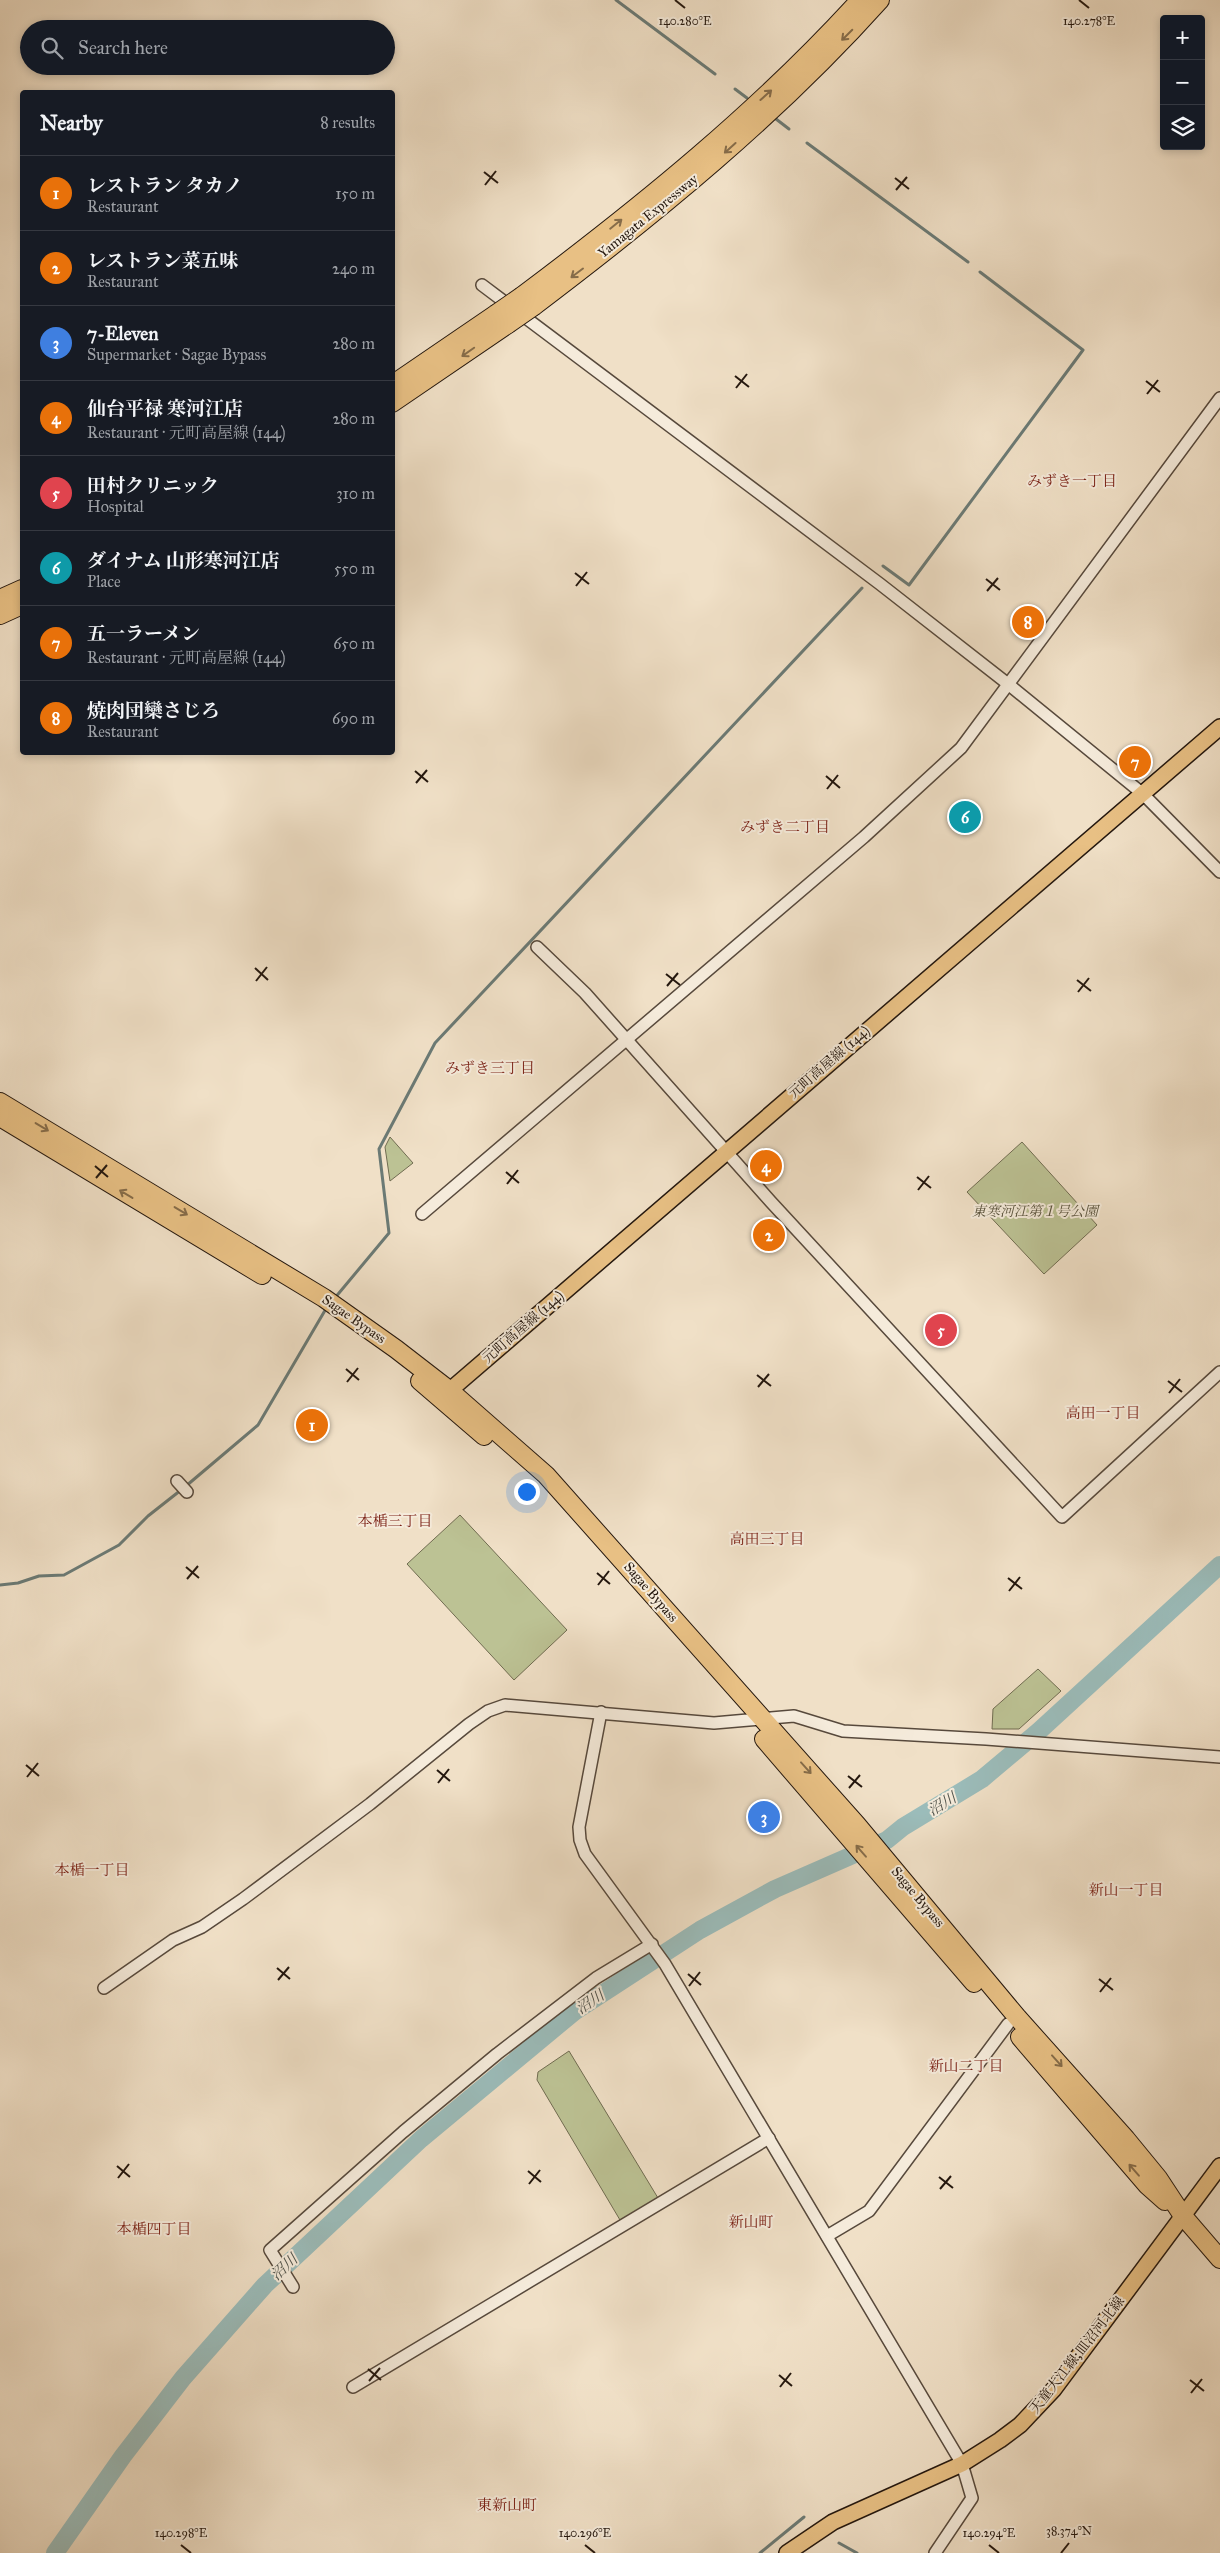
<!DOCTYPE html>
<meta charset="utf-8">
<style>
:root{--surface:#171b24;--page:#242831;--text:#f1f3f6;--muted:#9ea1a6;--line:#363941;--accent:#7c3aed}
body{margin:0;font-family:"IM FELL Great Primer","Noto Serif JP",serif;background:var(--page);color:var(--text)}
.controls{position:absolute;right:15px;top:15px;display:grid;overflow:hidden;border-radius:5px;box-shadow:0 2px 8px #0003}
.controls button{width:45px;height:45px;display:grid;place-items:center;padding:0;border:0;border-bottom:1px solid var(--line);background:var(--surface);color:var(--text);font:25px sans-serif}
.you{position:absolute;left:526px;top:1491px;width:18px;height:18px;margin:-12px;border:4px solid #fff;border-radius:50%;background:#1a73e8;box-shadow:0 0 0 8px #1a73e833}
.badge{display:grid;place-items:center;width:32px;height:32px;border-radius:50%;background:var(--accent);color:#fff;font-size:16px;font-weight:700}
.pin{position:absolute;translate:-50% -50%;border:2px solid #fff;box-shadow:0 1px 5px #0006}
.list{margin:0;padding:0;list-style:none}
h2{display:flex;justify-content:space-between;align-items:center;height:65px;margin:0;padding:0 20px;font-size:21px}
h2 small{font-size:16px;font-weight:400;color:var(--muted)}
.list li{display:grid;grid-template-columns:32px 1fr auto;gap:15px;align-items:center;box-sizing:border-box;height:75px;padding:0 20px;border-top:1px solid var(--line)}
.list b{display:block;font-size:19px;white-space:nowrap}
.list p{margin:0;font-size:16px;white-space:nowrap;color:var(--muted)}
.list em{font-size:16px;font-style:normal;color:var(--muted)}
.icon{flex:none;width:28px;height:28px;fill:none;stroke:currentColor;stroke-width:2;stroke-linecap:round;stroke-linejoin:round}
.map{position:relative;flex:none;width:1220px;height:2553px;overflow:hidden}
.search{position:absolute;background:var(--surface);box-shadow:0 2px 8px #0003;left:20px;top:20px;width:375px;height:55px;display:flex;align-items:center;gap:12px;box-sizing:border-box;padding:0 18px;border-radius:28px;color:var(--muted);font-size:19px}
.panel{position:absolute;background:var(--surface);box-shadow:0 2px 8px #0003;left:20px;top:90px;width:375px;height:665px;border-radius:5px}
.map>svg:first-child{display:block}
.green{fill:#bcc294;stroke:#706c51}
.lines{fill:none;stroke-linecap:round;stroke-linejoin:round}
.stream{stroke:#6b7a75;stroke-width:3}
.river{stroke:#9bbcba;stroke-width:18}
.minor-casing{stroke:#57493c;stroke-width:14}
.major-casing{stroke:#24170e;stroke-width:18}
.highway-casing{stroke:#24170e;stroke-width:20}
.minor{stroke:#f5ebdb;stroke-width:11}
.major{stroke:#e8c084;stroke-width:15}
.highway{stroke:#e8c084;stroke-width:18}
.highway-bridge-casing{stroke:#24170e;stroke-width:20;stroke-linecap:butt}
.highway-bridge{stroke:#e8c084;stroke-width:18}
.oneway{stroke:#866c49}
.ticks{fill:none;stroke:#24170e;stroke-width:2}
.labels{text-anchor:middle;dominant-baseline:central;stroke-width:4;stroke-linejoin:round;paint-order:stroke}
.street-label{font-size:14px;fill:#24170e;stroke:#f5ebdb}
.park-label{font-size:14px;font-style:italic;fill:#59533d;stroke:#f5ebdb}
.neighbourhood-label{font-size:15px;fill:#7a1f14;stroke:#f5ebdb}
.water-label{font-size:15px;font-style:italic;fill:#4e514a;stroke:#f5ebdb}
.ticks-label{font-size:12px;text-anchor:middle;fill:#24170e;stroke:#f5ebdb;stroke-width:4;stroke-linejoin:round;paint-order:stroke}
</style>
<div class="map">
<svg width="1220" height="2553" viewBox="0 0 1220 2553">
<rect width="100%" height="100%" fill="#f0e0c7"/>
<filter id="stains"><feTurbulence type="fractalNoise" baseFrequency=".004" numOctaves="4"/><feColorMatrix values="0 0 0 0 .2 0 0 0 0 .09 0 0 0 0 .02 0 0 0 .5 -.17"/></filter>
<radialGradient id="worn" r=".72"><stop offset=".6" stop-color="#630" stop-opacity="0"/><stop offset="1" stop-color="#630" stop-opacity=".3"/></radialGradient>
<g class="green">
<path d="M390 1137 413 1163 390 1181 385 1147Z"/>
<path d="M1022 1142 1097 1225 1044 1274 967 1192Z"/>
<path d="M460 1515 567 1630 514 1680 407 1564Z"/>
<path d="M1038 1669 1061 1691 1019 1729H992L993 1709Z"/>
<path d="M569 2051 658 2198 620 2220 537 2080 538 2072Z"/>
</g>
<g class="lines">
<g class="stream">
<path d="M616 0 715 74"/>
<path d="M735 89 747 98"/>
<path d="M776 119 789 129"/>
<path d="M807 143 968 262"/>
<path d="M883 566 909 585 1083 350 980 272"/>
<path d="M334 1299 389 1233 379 1149 435 1043 862 588"/>
<path d="M186 1486 258 1425 327 1307"/>
<path d="M0 1585 18 1583 39 1576 64 1575 119 1545 148 1516 181 1490"/>
<path d="M839 2543 857 2553"/>
<path d="M760 2553 804 2517"/>
</g>
<path class="river" d="M55 2553 123 2456 183 2378 265 2285 421 2139 574 2012 700 1930 775 1889 887 1840 903 1827 982 1779 1039 1731 1220 1565"/>
<g class="minor-casing">
<g id="minor">
<path d="M482 285 880 584 1008 684 1143 794 1220 872"/>
<path d="M537 947 585 993 771 1202 1062 1517 1220 1372"/>
<path d="M422 1214 864 837 961 748 1220 398"/>
<path d="M177 1481 187 1492"/>
<path d="M601 1712 579 1827 580 1840 585 1854 665 1964 962 2464 972 2498 935 2553"/>
<path d="M104 1988 173 1940 202 1927 243 1899 370 1804 469 1724 488 1711 505 1705 714 1723 794 1716 843 1731 986 1739 1220 1757"/>
<path d="M827 2236 869 2211 1008 2024"/>
<path d="M293 2287 270 2250 403 2132 497 2054 596 1978 652 1944"/>
<path d="M353 2387 769 2138"/>
</g>
</g>
<g class="major-casing">
<g id="major">
<path d="M441 1398 1220 727"/>
<path d="M787 2553 833 2522 962 2464 1000 2440 1020 2425 1054 2389 1220 2166"/>
</g>
</g>
<g class="highway-casing">
<g id="highway">
<path d="M522 296C642 206 759 111 860 0"/>
<path d="M534 306C657 213 777 115 880 0"/>
<path d="M392 385 496 314"/>
<path d="M392 403 508 324"/>
<path d="M0 599 22 589"/>
<path d="M0 615 22 605"/>
<path d="M0 1102 324 1298 396 1349 449 1390 546 1475 857 1825 1017 2017 1126 2139 1158 2178 1183 2216 1220 2259"/>
<path d="M0 1117 262 1275"/>
<path d="M420 1381 484 1436"/>
<path d="M764 1739 974 1983"/>
<path d="M1020 2037 1147 2185 1165 2201"/>
</g>
</g>
<use href="#minor" class="minor"/>
<use href="#major" class="major"/>
<use href="#highway" class="highway"/>
<g class="highway-bridge-casing">
<g id="highway-bridge">
<path d="M496 314 522 296"/>
<path d="M508 324 534 306"/>
</g>
</g>
<use href="#highway-bridge" class="highway-bridge"/>
</g>
<defs><path id="oneway-shaft" d="M-6 0H5M1.5-3L5.5 0L1.5 3" fill="none" stroke-width="1.6" stroke-linecap="round" stroke-linejoin="round" transform="scale(1.25)"/></defs>
<g class="oneway">
<use href="#oneway-shaft" transform="translate(847 35) rotate(135)"/>
<use href="#oneway-shaft" transform="translate(766 95) rotate(-42)"/>
<use href="#oneway-shaft" transform="translate(730 148) rotate(138)"/>
<use href="#oneway-shaft" transform="translate(616 224) rotate(-39)"/>
<use href="#oneway-shaft" transform="translate(577 273) rotate(143)"/>
<use href="#oneway-shaft" transform="translate(468 352) rotate(145)"/>
<use href="#oneway-shaft" transform="translate(42 1127) rotate(31)"/>
<use href="#oneway-shaft" transform="translate(126 1194) rotate(-149)"/>
<use href="#oneway-shaft" transform="translate(181 1211) rotate(31)"/>
<use href="#oneway-shaft" transform="translate(806 1768) rotate(48)"/>
<use href="#oneway-shaft" transform="translate(861 1851) rotate(-131)"/>
<use href="#oneway-shaft" transform="translate(1057 2061) rotate(48)"/>
<use href="#oneway-shaft" transform="translate(1134 2170) rotate(-131)"/>
</g>
<path class="ticks" d="M675 0 685 8M1079 0 1089 8M484 172 498 183M895 178 909 189M485 185 496 171M896 190 907 177M735 376 749 387M1146 381 1160 392M736 388 747 374M1147 394 1158 380M575 573 589 584M986 579 1000 590M576 586 587 572M987 591 998 578M415 771 428 782M826 776 840 788M416 783 427 770M827 789 838 775M255 968 268 980M666 974 680 985M1077 980 1091 991M256 981 267 967M667 986 678 973M1078 992 1089 978M95 1166 108 1177M506 1172 519 1183M917 1177 931 1188M96 1178 107 1165M507 1184 518 1170M918 1190 929 1176M346 1369 359 1380M757 1375 771 1386M1168 1381 1182 1392M347 1382 358 1368M758 1387 769 1374M1169 1393 1180 1379M186 1567 199 1578M597 1573 610 1584M1008 1578 1022 1589M187 1579 198 1566M598 1585 609 1571M1009 1591 1020 1577M26 1765 39 1776M437 1770 450 1781M848 1776 862 1787M27 1777 38 1763M438 1783 449 1769M849 1788 860 1775M277 1968 290 1979M688 1974 701 1985M1099 1979 1113 1990M278 1980 289 1967M689 1986 700 1972M1100 1992 1111 1978M117 2166 130 2177M528 2171 541 2182M939 2177 953 2188M118 2178 129 2164M529 2184 540 2170M940 2189 951 2176M368 2369 381 2380M779 2375 792 2386M1190 2380 1204 2391M369 2381 380 2368M780 2387 791 2373M1191 2393 1202 2379M181 2545 191 2553M585 2545 595 2553M989 2545 999 2553M1061 2553 1069 2543"/>
<g class="labels">
<g class="street-label">
<text transform="translate(648 216) rotate(-39)">Yamagata Expressway</text>
<text transform="translate(829 1062) rotate(-41)">元町高屋線 (144)</text>
<text transform="translate(354 1319) rotate(35)">Sagae Bypass</text>
<text transform="translate(523 1327) rotate(-41)">元町高屋線 (144)</text>
<text transform="translate(651 1592) rotate(49)">Sagae Bypass</text>
<text transform="translate(918 1897) rotate(50)">Sagae Bypass</text>
<text transform="translate(1077 2355) rotate(-52)">天童大江線;皿沼河北線</text>
</g>
<g class="park-label">
<text x="1035" y="1211">東寒河江第１号公園</text>
</g>
<g class="neighbourhood-label">
<text x="1072" y="481">みずき一丁目</text>
<text x="785" y="827">みずき二丁目</text>
<text x="490" y="1068">みずき三丁目</text>
<text x="1103" y="1413">高田一丁目</text>
<text x="395" y="1521">本楯三丁目</text>
<text x="767" y="1539">高田三丁目</text>
<text x="92" y="1870">本楯一丁目</text>
<text x="1126" y="1890">新山一丁目</text>
<text x="966" y="2066">新山二丁目</text>
<text x="751" y="2222">新山町</text>
<text x="154" y="2229">本楯四丁目</text>
<text x="507" y="2505">東新山町</text>
</g>
<g class="water-label">
<text transform="translate(942 1804) rotate(-31)">沼川</text>
<text transform="translate(590 2002) rotate(-34)">沼川</text>
<text transform="translate(284 2267) rotate(-43)">沼川</text>
</g>
</g>
<g class="ticks-label">
<text x="1089" y="25">140.278°E</text>
<text x="685" y="25">140.280°E</text>
<text x="1069" y="2535">38.374°N</text>
<text x="181" y="2537">140.298°E</text>
<text x="585" y="2537">140.296°E</text>
<text x="989" y="2537">140.294°E</text>
</g>
<rect width="100%" height="100%" filter="url(#stains)"/>
<rect width="100%" height="100%" fill="url(#worn)"/>
</svg>
<div class="controls">
<button>+</button>
<button>−</button>
<button><svg class="icon" aria-label="layers" viewBox="0 0 24 24"><path d="M12 4l9 5-9 5-9-5zM3 14l9 5 9-5"/></svg></button>
</div>
<div class="you"></div>
<div class="pin badge" style="left:312px;top:1425px;background:#e8710a">1</div>
<div class="pin badge" style="left:769px;top:1235px;background:#e8710a">2</div>
<div class="pin badge" style="left:764px;top:1817px;background:#3f7fe0">3</div>
<div class="pin badge" style="left:766px;top:1166px;background:#e8710a">4</div>
<div class="pin badge" style="left:941px;top:1330px;background:#e0444e">5</div>
<div class="pin badge" style="left:965px;top:817px;background:#0f9aa8">6</div>
<div class="pin badge" style="left:1135px;top:762px;background:#e8710a">7</div>
<div class="pin badge" style="left:1028px;top:622px;background:#e8710a">8</div>
<div class="search"><svg class="icon" aria-label="search" viewBox="0 0 24 24"><circle cx="10" cy="10" r="6"/><path d="M15 15l6 6"/></svg>Search here</div>
<section class="panel">
<h2>Nearby<small>8 results</small></h2>
<ul class="list">
<li><span class="badge" style="background:#e8710a">1</span><div><b>レストラン タカノ</b><p>Restaurant</p></div><em>150 m</em></li>
<li><span class="badge" style="background:#e8710a">2</span><div><b>レストラン菜五味</b><p>Restaurant</p></div><em>240 m</em></li>
<li><span class="badge" style="background:#3f7fe0">3</span><div><b>7-Eleven</b><p>Supermarket · Sagae Bypass</p></div><em>280 m</em></li>
<li><span class="badge" style="background:#e8710a">4</span><div><b>仙台平禄 寒河江店</b><p>Restaurant · 元町高屋線 (144)</p></div><em>280 m</em></li>
<li><span class="badge" style="background:#e0444e">5</span><div><b>田村クリニック</b><p>Hospital</p></div><em>310 m</em></li>
<li><span class="badge" style="background:#0f9aa8">6</span><div><b>ダイナム 山形寒河江店</b><p>Place</p></div><em>550 m</em></li>
<li><span class="badge" style="background:#e8710a">7</span><div><b>五一ラーメン</b><p>Restaurant · 元町高屋線 (144)</p></div><em>650 m</em></li>
<li><span class="badge" style="background:#e8710a">8</span><div><b>焼肉団欒さじろ</b><p>Restaurant</p></div><em>690 m</em></li>
</ul>
</section>
</div>
